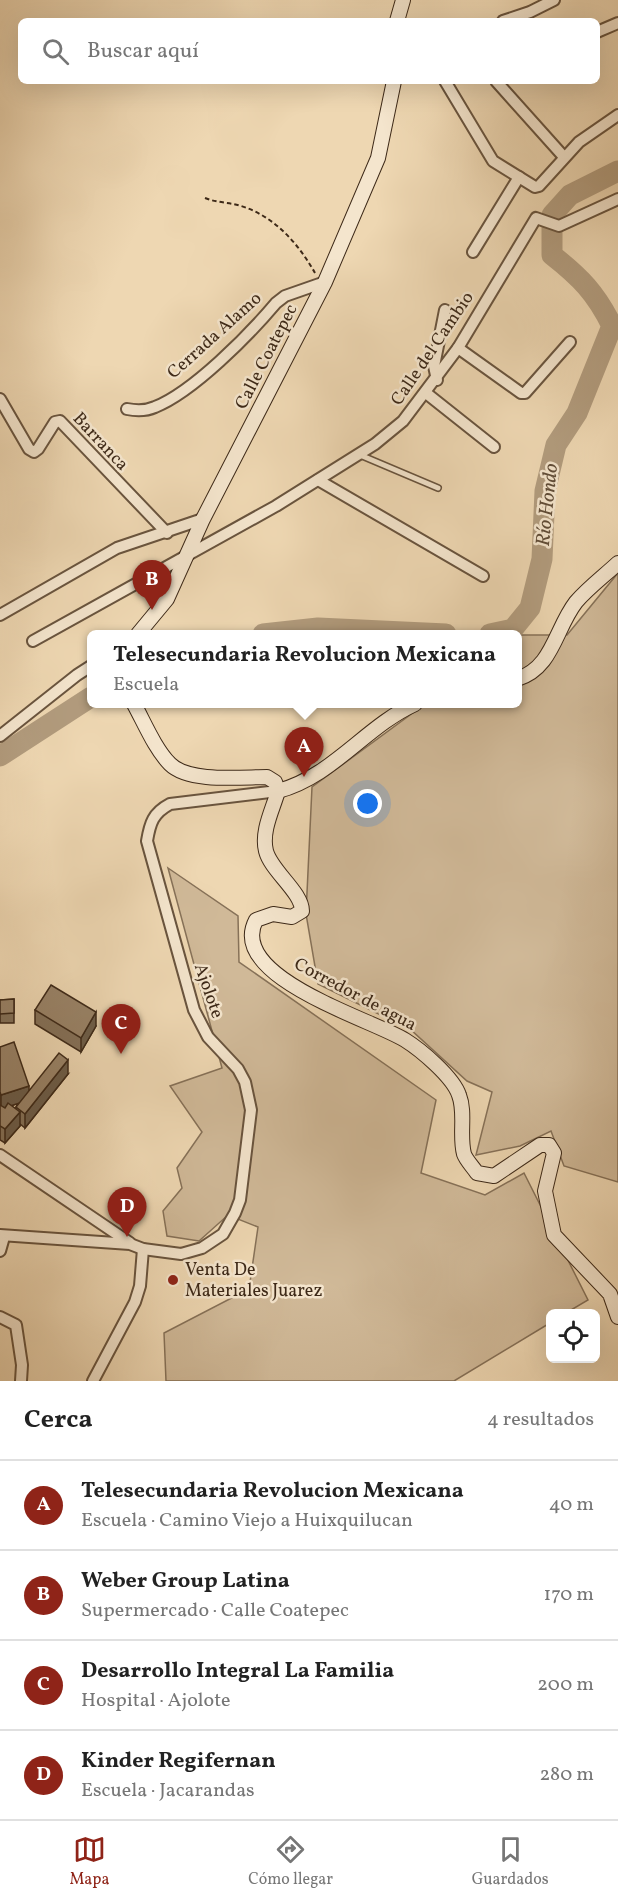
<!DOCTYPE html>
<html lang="es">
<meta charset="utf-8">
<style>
:root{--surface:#fff;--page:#f6f6f6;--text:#222;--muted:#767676;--line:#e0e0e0;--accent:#8f2418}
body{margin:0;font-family:Vollkorn,serif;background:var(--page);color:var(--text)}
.controls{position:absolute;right:18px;bottom:18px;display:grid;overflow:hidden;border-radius:9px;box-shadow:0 6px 24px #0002}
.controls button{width:54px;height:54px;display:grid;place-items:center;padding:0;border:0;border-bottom:2px solid var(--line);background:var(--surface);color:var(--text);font:30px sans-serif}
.you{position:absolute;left:368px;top:804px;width:21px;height:21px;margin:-15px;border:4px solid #fff;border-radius:50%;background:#1a73e8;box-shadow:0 0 0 9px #1a73e833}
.badge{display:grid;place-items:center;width:39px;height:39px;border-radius:50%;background:var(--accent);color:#fff;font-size:20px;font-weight:700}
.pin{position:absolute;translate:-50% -50px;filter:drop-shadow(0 2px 3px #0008)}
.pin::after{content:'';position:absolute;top:32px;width:21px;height:18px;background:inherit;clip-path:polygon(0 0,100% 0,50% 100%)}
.popup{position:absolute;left:87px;top:630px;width:435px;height:78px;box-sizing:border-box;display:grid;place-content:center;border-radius:9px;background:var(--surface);filter:drop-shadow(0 2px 4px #0005);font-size:20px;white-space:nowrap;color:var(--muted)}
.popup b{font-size:22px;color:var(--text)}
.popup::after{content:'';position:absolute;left:50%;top:100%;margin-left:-12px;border:12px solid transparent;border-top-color:var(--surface)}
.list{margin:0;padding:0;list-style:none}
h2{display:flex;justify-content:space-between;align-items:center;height:78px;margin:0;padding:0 24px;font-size:26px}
h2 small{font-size:20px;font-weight:400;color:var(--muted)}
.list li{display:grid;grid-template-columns:39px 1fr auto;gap:18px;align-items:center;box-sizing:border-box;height:90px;padding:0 24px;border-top:2px solid var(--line)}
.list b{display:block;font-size:22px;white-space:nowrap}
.list p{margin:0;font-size:20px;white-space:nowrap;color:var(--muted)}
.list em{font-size:20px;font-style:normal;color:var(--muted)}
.icon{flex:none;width:33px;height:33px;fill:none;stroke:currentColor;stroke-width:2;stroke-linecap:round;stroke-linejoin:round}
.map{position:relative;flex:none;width:618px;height:1381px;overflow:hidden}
.search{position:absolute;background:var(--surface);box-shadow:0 6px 24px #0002;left:18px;right:18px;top:18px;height:66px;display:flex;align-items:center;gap:15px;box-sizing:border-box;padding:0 21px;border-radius:9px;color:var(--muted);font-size:22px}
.sheet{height:438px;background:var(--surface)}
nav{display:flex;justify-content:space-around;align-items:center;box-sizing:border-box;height:84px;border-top:2px solid var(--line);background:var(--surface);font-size:16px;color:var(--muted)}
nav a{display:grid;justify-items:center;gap:3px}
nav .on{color:var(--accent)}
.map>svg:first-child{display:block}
.green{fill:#d0b998;stroke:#867158;stroke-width:1.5}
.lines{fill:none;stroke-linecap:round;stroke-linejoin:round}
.river{stroke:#b29c7e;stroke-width:21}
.service-casing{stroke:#69543e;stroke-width:8}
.minor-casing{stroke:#69543e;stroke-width:14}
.secondary-casing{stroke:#3d2918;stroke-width:16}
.path{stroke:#3d2918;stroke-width:2;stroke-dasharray:4.5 3;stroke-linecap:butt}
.service{stroke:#f4e5cd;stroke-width:5}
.minor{stroke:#f4e5cd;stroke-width:10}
.secondary{stroke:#f4e5cd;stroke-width:14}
.wall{fill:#847159;stroke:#3d2918;stroke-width:1.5;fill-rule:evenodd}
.shaded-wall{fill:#6b5c49;stroke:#3d2918;stroke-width:1.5}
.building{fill:#998368;stroke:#3d2918;stroke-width:1.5}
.poi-dot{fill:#8f2418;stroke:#f4e5cd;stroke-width:2}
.labels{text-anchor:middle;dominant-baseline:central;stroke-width:5;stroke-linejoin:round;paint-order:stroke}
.street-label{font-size:18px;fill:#3d2918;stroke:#f4e5cd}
.poi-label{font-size:18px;fill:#3d2918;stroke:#f4e5cd;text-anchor:start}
.water-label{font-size:20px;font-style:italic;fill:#604c37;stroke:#f4e5cd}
</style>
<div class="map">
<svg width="618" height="1381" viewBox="0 0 618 1381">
<rect width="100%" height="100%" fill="#eed7b2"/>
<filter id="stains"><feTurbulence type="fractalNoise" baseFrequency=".00333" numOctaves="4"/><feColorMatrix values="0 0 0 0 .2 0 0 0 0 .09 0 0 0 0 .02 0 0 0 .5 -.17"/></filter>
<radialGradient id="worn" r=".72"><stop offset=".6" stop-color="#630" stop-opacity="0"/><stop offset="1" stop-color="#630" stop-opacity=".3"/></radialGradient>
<g class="green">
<path d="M618 573V1182L564 1166 551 1131 520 1146 476 1155 492 1092 467 1081 411 1030 318 984 306 914 312 787 425 704H517V635H567Z"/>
<path d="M168 868 238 916 239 962 436 1100 421 1173 485 1195 524 1173 588 1300 566 1313 550 1314V1323L454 1381H166L164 1333 249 1289 258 1227 228 1215 199 1241 167 1236 163 1211 182 1188 177 1168 202 1132 170 1086 222 1068Z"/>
</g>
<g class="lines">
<g class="river">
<path d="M263 634 318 628 446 634"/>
<path d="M490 634 513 629 530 608 542 559 545 491 556 445 577 413 612 326C596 293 580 277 552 255V215L570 195 618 171"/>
<path d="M0 756 91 697"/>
</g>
<g class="service-casing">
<path id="service" d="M360 455 438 488"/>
</g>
<g class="minor-casing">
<g id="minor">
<path d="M503 21 530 12 554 0"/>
<path d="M597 32 618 23"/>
<path d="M445 81 493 161 535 187 539 186 579 142 618 115"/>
<path d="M496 81 564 157"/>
<path d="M473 252 519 177"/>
<path d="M458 348 521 393H525L570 342"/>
<path d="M437 380 434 366 445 310"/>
<path d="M426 393 494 447"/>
<path d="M0 399 29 449 34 452 38 449 55 422 60 421 167 533"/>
<path d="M127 409C137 411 146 411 155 407 193 392 249 335 276 303L285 296 325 282"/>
<path d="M318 480 483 576"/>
<path d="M0 615 117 548 203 519"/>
<path d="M33 641 276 506 375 444 403 421 458 348 536 218 559 226 618 199"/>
<path d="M0 736 77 675 91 666"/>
<path d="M0 1155 130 1243"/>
<path d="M0 1235 130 1244 143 1249 181 1254 202 1248 223 1234 235 1213 240 1200 251 1110 245 1082 238 1069 208 1037 194 1010 147 841C150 823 153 813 170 804L278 791"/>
<path d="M0 1251 4 1237"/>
<path d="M0 1317 16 1325 22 1365 21 1381"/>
<path d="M93 1381 135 1302 140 1286 143 1249"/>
</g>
</g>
<g class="secondary-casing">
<g id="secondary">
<path d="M397 21 403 0"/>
<path d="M138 634 167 599 203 519 325 282 378 158 394 81"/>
<path d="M517 679C553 668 555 629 576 602 588 588 604 576 618 563"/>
<path d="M134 704C144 722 155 749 170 764 189 783 242 777 267 777L275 782 278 791"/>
<path d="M278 791C273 809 261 831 266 851 271 871 302 892 302 911L292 917 273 914 256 920C226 977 371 1019 405 1040 421 1050 453 1077 459 1095 466 1113 459 1135 464 1154 466 1160 473 1167 477 1173L494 1176 540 1145H549L554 1153 545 1191 554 1235 610 1294 618 1317"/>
<path d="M278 791C332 777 366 726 415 704"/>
</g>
</g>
<path class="path" d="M205 198C217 203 229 202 241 206 274 216 298 243 315 273"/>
<use href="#service" class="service"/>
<use href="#minor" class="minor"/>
<use href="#secondary" class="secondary"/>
</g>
<g class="wall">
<path d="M14 999V1023H0V1000Z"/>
<path d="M35 1010 96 1026 81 1052 35 1024Z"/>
<path d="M0 1047 29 1090 68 1074 25 1128 20 1124V1126L5 1143 0 1140ZM18 1103 16 1107V1109L11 1106Z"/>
</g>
<g class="shaded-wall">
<path d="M96 1012V1026L81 1052V1038Z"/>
<path d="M68 1060V1074L25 1128V1114Z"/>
<path d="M29 1086V1100L1 1109V1095Z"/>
<path d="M20 1112V1126L5 1143V1129Z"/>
</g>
<g class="building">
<path d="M51 985 96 1012 81 1038 35 1010Z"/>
<path d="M14 999V1013L0 1014V1000Z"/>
<path d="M14 1042 29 1086 1 1095 0 1092V1047Z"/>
<path d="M59 1053 68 1060 25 1114 16 1107Z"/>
<path d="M8 1103 20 1112 5 1129 0 1126V1105L5 1108Z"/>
</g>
<circle class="poi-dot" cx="173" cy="1280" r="6"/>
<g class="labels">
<g class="street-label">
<text transform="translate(215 336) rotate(-42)">Cerrada Alamo</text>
<text transform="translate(433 349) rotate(-56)">Calle del Cambio</text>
<text transform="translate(267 357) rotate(-63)">Calle Coatepec</text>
<text transform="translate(100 442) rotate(47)">Barranca</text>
<text transform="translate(208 991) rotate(71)">Ajolote</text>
<text transform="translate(355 995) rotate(28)">Corredor de agua</text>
</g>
<g class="poi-label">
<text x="185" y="1270">Venta De<tspan x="185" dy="21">Materiales Juarez</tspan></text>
</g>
<g class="water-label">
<text transform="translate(548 505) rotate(-84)">Río Hondo</text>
</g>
</g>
<rect width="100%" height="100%" filter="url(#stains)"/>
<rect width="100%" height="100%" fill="url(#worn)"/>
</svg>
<div class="controls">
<button><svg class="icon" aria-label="locate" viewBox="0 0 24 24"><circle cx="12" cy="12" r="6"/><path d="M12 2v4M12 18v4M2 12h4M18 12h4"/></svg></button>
</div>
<div class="you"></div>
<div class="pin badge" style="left:304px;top:777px">A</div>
<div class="popup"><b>Telesecundaria Revolucion Mexicana</b>Escuela</div>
<div class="pin badge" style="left:152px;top:610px">B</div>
<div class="pin badge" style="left:121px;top:1054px">C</div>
<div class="pin badge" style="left:127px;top:1237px">D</div>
<div class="search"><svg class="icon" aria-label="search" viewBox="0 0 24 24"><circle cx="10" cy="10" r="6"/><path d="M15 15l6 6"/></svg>Buscar aquí</div>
</div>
<section class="sheet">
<h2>Cerca<small>4 resultados</small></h2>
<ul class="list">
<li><span class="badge">A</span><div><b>Telesecundaria Revolucion Mexicana</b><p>Escuela · Camino Viejo a Huixquilucan</p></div><em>40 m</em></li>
<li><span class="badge">B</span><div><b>Weber Group Latina</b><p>Supermercado · Calle Coatepec</p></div><em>170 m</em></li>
<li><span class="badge">C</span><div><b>Desarrollo Integral La Familia</b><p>Hospital · Ajolote</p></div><em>200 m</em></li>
<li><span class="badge">D</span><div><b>Kinder Regifernan</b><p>Escuela · Jacarandas</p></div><em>280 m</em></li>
</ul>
</section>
<nav>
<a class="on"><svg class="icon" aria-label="map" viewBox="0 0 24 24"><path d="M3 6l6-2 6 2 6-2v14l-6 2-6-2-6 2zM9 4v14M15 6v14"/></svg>Mapa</a>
<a><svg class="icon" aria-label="directions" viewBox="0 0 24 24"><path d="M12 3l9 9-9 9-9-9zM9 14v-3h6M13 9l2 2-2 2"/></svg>Cómo llegar</a>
<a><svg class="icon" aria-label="saved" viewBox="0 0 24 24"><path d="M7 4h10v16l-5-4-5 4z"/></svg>Guardados</a>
</nav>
